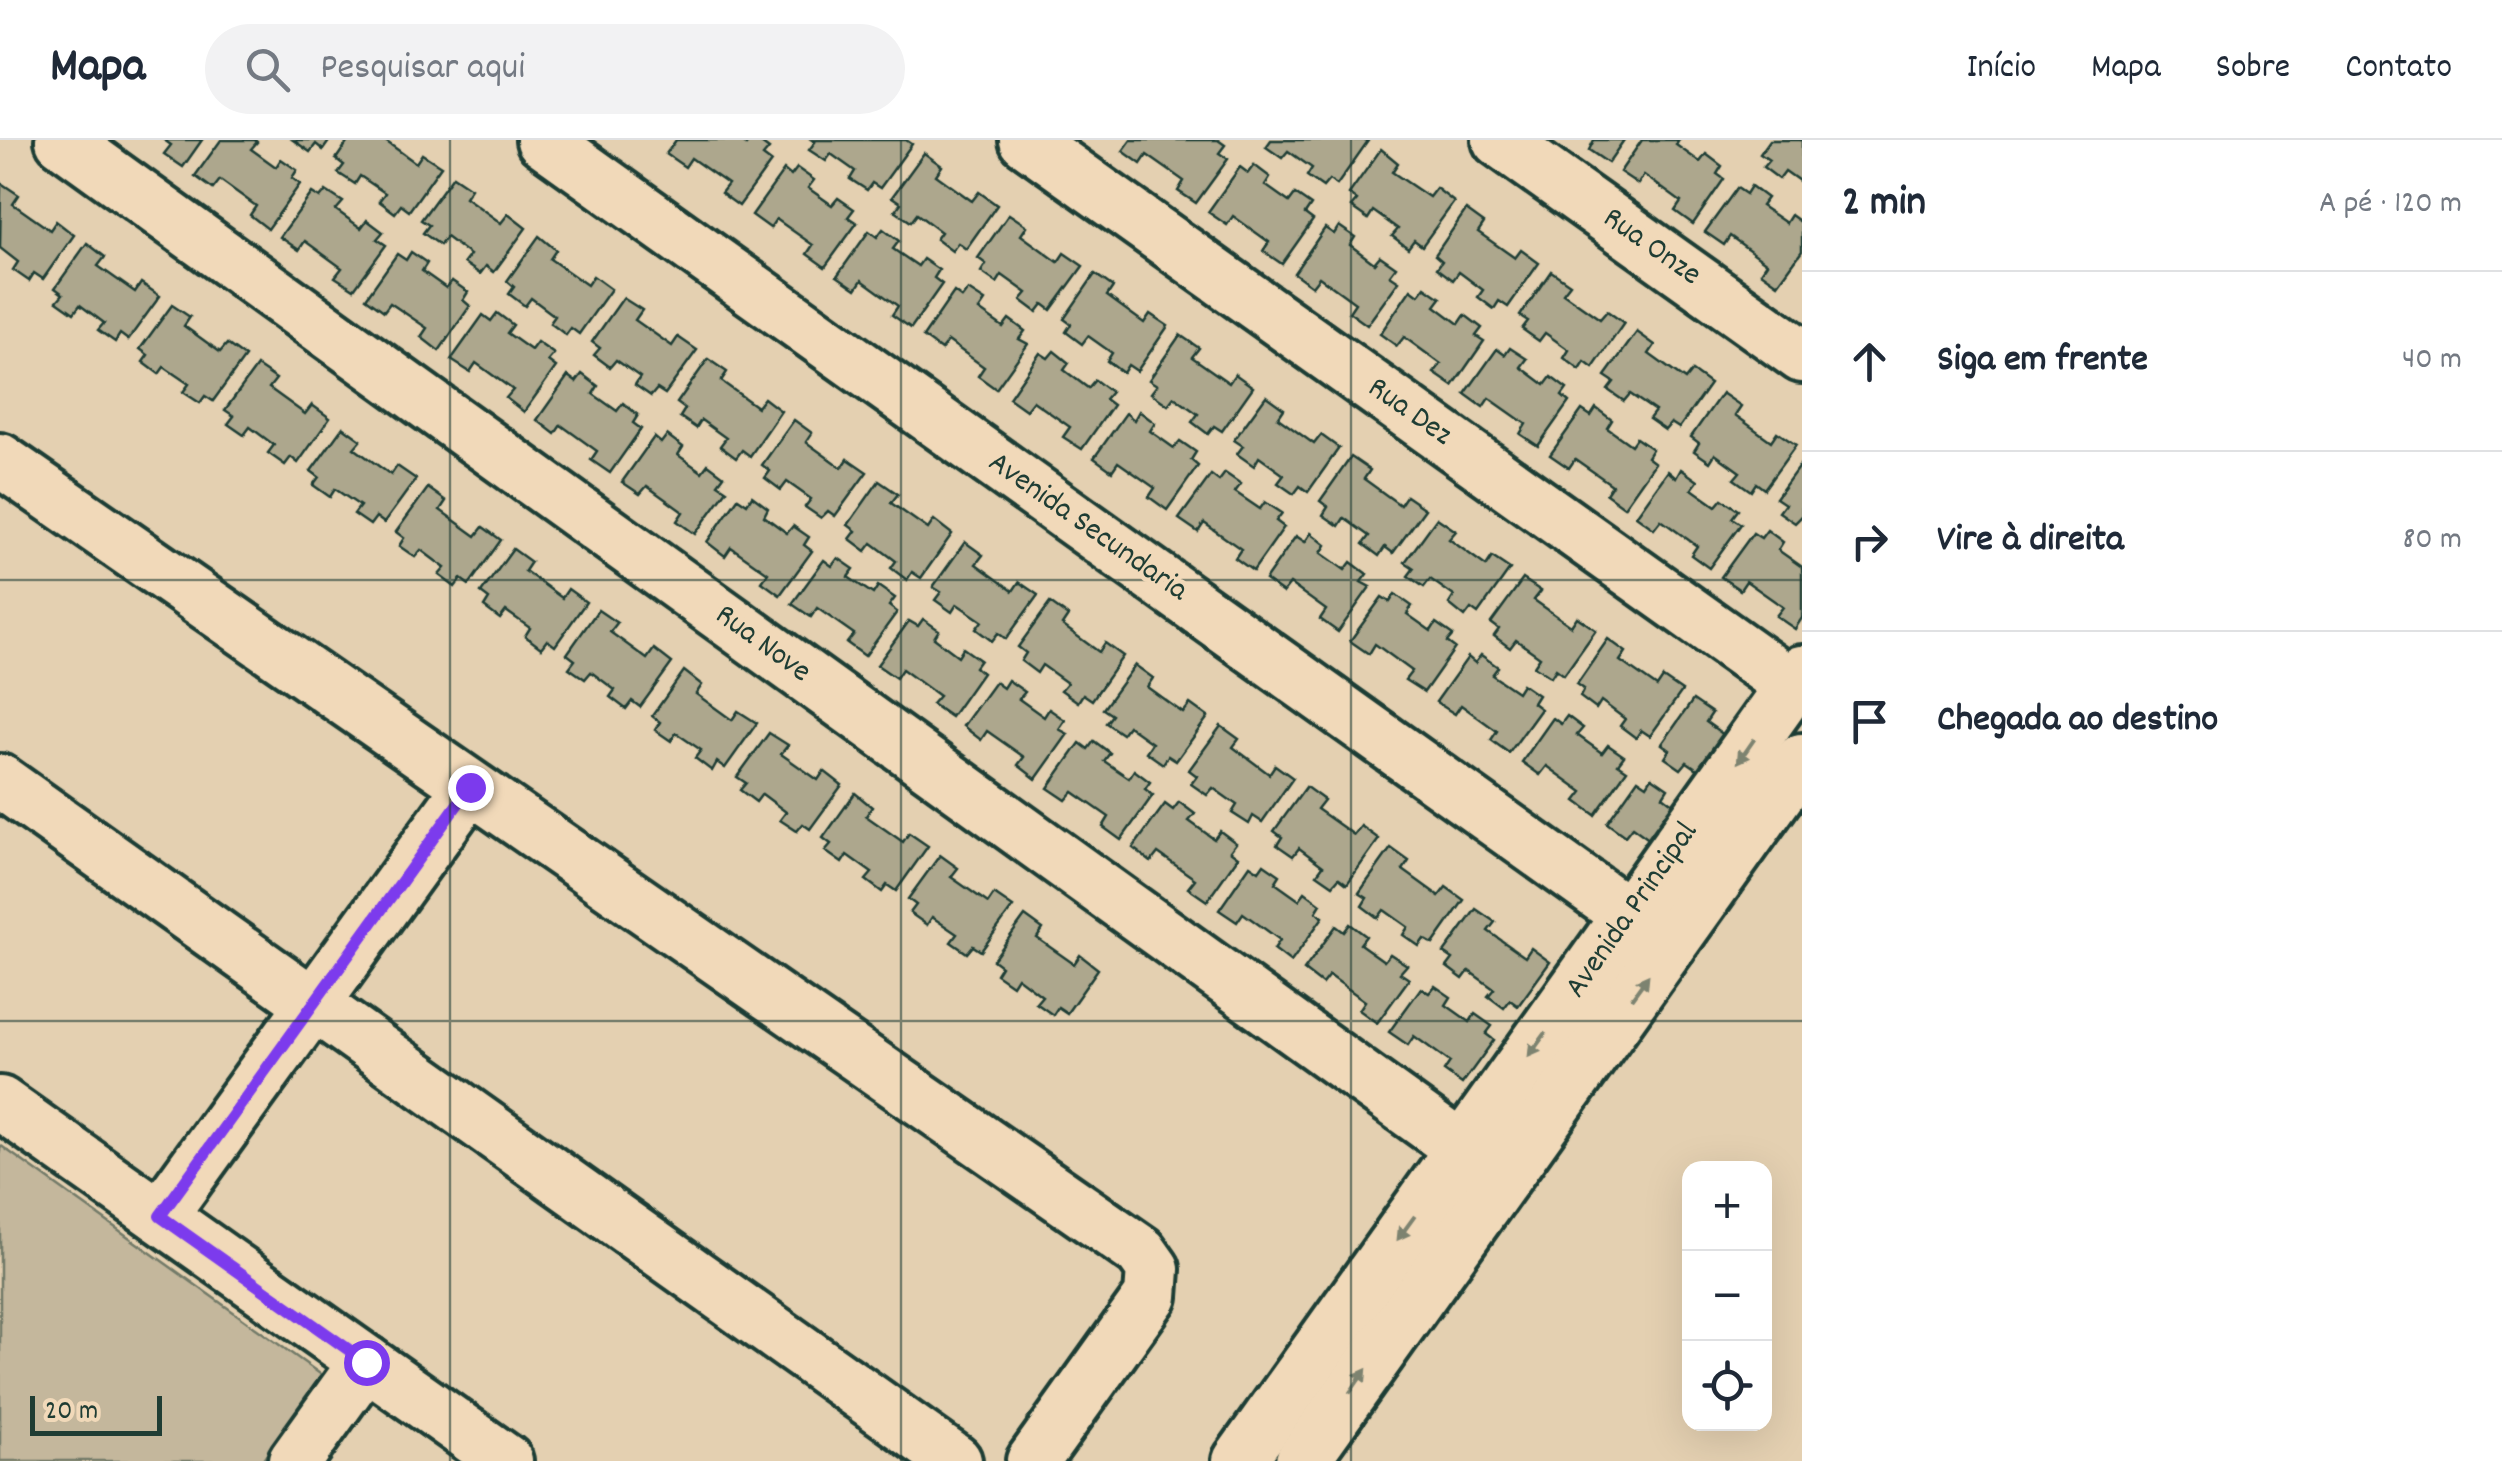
<!DOCTYPE html>
<html lang="pt">
<meta charset="utf-8">
<style>
:root{--surface:#fff;--page:#f2f2f3;--text:#1f2937;--muted:#747a83;--line:#e0e1e3}
body{margin:0;font-family:Dekko,sans-serif;background:var(--page);color:var(--text)}
.controls{position:absolute;right:30px;bottom:30px;display:grid;overflow:hidden;border-radius:20px;box-shadow:0 10px 40px #0002}
.controls button{width:90px;height:90px;display:grid;place-items:center;padding:0;border:0;border-bottom:2px solid var(--line);background:var(--surface);color:var(--text);font:50px sans-serif}
.scale{position:absolute;left:30px;bottom:25px;width:132px;box-sizing:border-box;padding-left:10px;border:5px solid #1f3d34;border-top:0;font-size:28px;line-height:35px;white-space:nowrap;color:#1f3d34;-webkit-text-stroke:8px #f1d9b9;paint-order:stroke}
.stop{position:absolute;width:30px;height:30px;margin:-22px;border:8px solid #7c3aed;border-radius:50%;background:#fff}
.stop.end{background:#7c3aed;border-color:#fff;box-shadow:0 2px 10px #0008}
.list{margin:0;padding:0;list-style:none}
h2{display:flex;justify-content:space-between;align-items:center;height:130px;margin:0;padding:0 40px;font-size:42px}
h2 small{font-size:32px;font-weight:400;color:var(--muted)}
.list li{display:grid;grid-template-columns:65px 1fr auto;gap:30px;align-items:center;box-sizing:border-box;height:180px;padding:0 40px;border-top:2px solid var(--line)}
.list b{display:block;font-size:38px;white-space:nowrap}
.list em{font-size:32px;font-style:normal;color:var(--muted)}
.icon{flex:none;width:55px;height:55px;fill:none;stroke:currentColor;stroke-width:2;stroke-linecap:round;stroke-linejoin:round}
.map{position:relative;flex:none;width:1802px;height:1321px;overflow:hidden}
header{display:flex;align-items:center;gap:60px;box-sizing:border-box;height:140px;padding:0 50px;background:var(--surface);border-bottom:2px solid var(--line)}
header strong{font-size:48px}
nav{display:flex;gap:55px;margin-inline-start:auto;font-size:35px}
.search{width:700px;height:90px;background:var(--page);display:flex;align-items:center;gap:25px;box-sizing:border-box;padding:0 35px;border-radius:55px;color:var(--muted);font-size:38px}
main{display:flex}
aside{flex:1;background:var(--surface)}
.map>svg:first-child{display:block}
.green{fill:#c4b79c;stroke:#727a68;stroke-width:2.5}
.building{fill:#ada78d;stroke:#1f3d34;stroke-width:2.5}
.lines{fill:none;stroke-linecap:round;stroke-linejoin:round}
.minor-casing{stroke:#1f3d34;stroke-width:60}
.minor{stroke:#f1d9b9;stroke-width:52}
.oneway{fill:#7d8370}
.route{stroke:#7c3aed;stroke-width:12}
.grid{fill:none;stroke:#1f3d34;stroke-width:2.5;stroke-opacity:0.55}
.labels{text-anchor:middle;dominant-baseline:central;stroke-width:9;stroke-linejoin:round;paint-order:stroke}
.street-label{font-size:32px;fill:#1f3d34;stroke:#f1d9b9}
</style>
<header>
<strong>Mapa</strong>
<div class="search"><svg class="icon" aria-label="search" viewBox="0 0 24 24"><circle cx="10" cy="10" r="6"/><path d="M15 15l6 6"/></svg>Pesquisar aqui</div>
<nav><a>Início</a><a>Mapa</a><a>Sobre</a><a>Contato</a></nav>
</header>
<main>
<div class="map">
<svg width="1802" height="1321" viewBox="0 0 1802 1321">
<rect width="100%" height="100%" fill="#e4d0b1"/>
<filter id="ink" filterUnits="userSpaceOnUse"><feTurbulence type="fractalNoise" baseFrequency=".01" numOctaves="2"/><feDisplacementMap in="SourceGraphic" scale="20" xChannelSelector="R" yChannelSelector="G"/><feConvolveMatrix kernelMatrix="1 2 1 2 8 2 1 2 1" color-interpolation-filters="sRGB"/></filter>
<g filter="url(#ink)">
<path class="green" d="M0 1005 323 1236 262 1321H0Z"/>
<g class="building">
<path d="M164 0H202L183 27 164 14 171 5Z"/>
<path d="M221 0H255L257 2 251 9 276 27 281 19 297 30 292 38 300 44 268 89 250 75 256 66 220 40 213 49 195 36Z"/>
<path d="M293 0H330L323 10 316 4 310 12Z"/>
<path d="M349 0H384L416 23 422 14 441 26 409 71 401 65 395 73 379 61 385 53 360 36 355 44 338 33 344 25 336 19Z"/>
<path d="M676 0H740L746 5 750 0H757L769 9 763 16 771 22 739 66 721 53 728 44 691 18 685 27 666 14Z"/>
<path d="M812 0H906L912 4 880 48 872 43 867 50 850 39 855 31 831 14 826 21 809 10 815 2Z"/>
<path d="M1131 0H1218L1225 5 1219 13 1228 19 1196 63 1178 51 1184 41 1147 15 1141 24 1123 11Z"/>
<path d="M1271 0H1367L1368 1 1337 45 1329 40 1323 47 1307 36 1312 28 1288 11 1282 18 1266 7Z"/>
<path d="M1594 0H1624L1608 23 1589 10Z"/>
<path d="M1642 0H1679L1676 5 1700 22 1706 14 1722 26 1717 34 1724 39 1693 84 1675 71 1681 62 1644 35 1638 44 1620 32Z"/>
<path d="M1770 0H1802V43L1785 31 1779 39 1763 27 1769 20 1760 14Z"/>
<path d="M1381 9 1398 23 1392 32 1429 57 1436 48 1454 62 1422 106 1414 100 1408 108 1392 96 1398 89 1373 71 1368 79 1351 67 1357 60 1349 54Z"/>
<path d="M924 13 942 26 936 35 972 61 979 52 997 65 966 109 958 103 952 111 936 99 941 92 917 74 911 82 895 71 901 63 892 57Z"/>
<path d="M1254 25 1270 37 1265 45 1289 62 1295 54 1311 65 1305 74 1313 80 1282 124 1263 111 1269 102 1233 76 1227 85 1208 72 1240 27 1248 33Z"/>
<path d="M797 28 814 40 808 48 832 65 838 58 854 69 848 77 857 83 825 127 807 114 813 105 776 79 770 88 752 75 784 30 791 36Z"/>
<path d="M453 36 471 48 465 57 501 83 508 74 526 88 494 132 486 126 480 134 464 123 470 115 446 97 440 105 423 93 429 85 421 80Z"/>
<path d="M1 43 19 55 13 64 50 90 56 81 74 95 43 139 34 133 29 141 13 130 18 122 0 108Z"/>
<path d="M1751 46 1767 58 1761 66 1786 83 1791 75 1802 83V111L1778 144 1761 132 1767 123 1730 96 1724 105 1705 92 1737 48 1746 54Z"/>
<path d="M326 51 343 62 336 70 361 88 367 80 383 92 377 99 386 105 354 149 335 137 342 128 305 101 299 110 280 97 312 53 320 58Z"/>
<path d="M1466 70 1484 83 1478 92 1515 118 1521 110 1539 123 1508 167 1499 161 1494 169 1478 157 1483 150 1459 132 1453 140 1437 128 1442 121 1435 115Z"/>
<path d="M1009 74 1027 86 1021 95 1058 122 1064 113 1083 126 1051 170 1043 164 1037 172 1021 160 1027 153 1002 135 997 143 981 132 986 124 978 118Z"/>
<path d="M1339 86 1355 97 1350 105 1374 123 1380 116 1396 127 1390 135 1399 141 1367 185 1349 172 1355 163 1319 137 1312 146 1294 133 1325 88 1334 94Z"/>
<path d="M883 89 899 101 893 109 918 126 923 119 939 130 934 138 942 144 911 188 892 175 898 166 862 140 856 149 837 136 869 91 877 97Z"/>
<path d="M539 96 556 110 550 119 587 145 593 136 611 149 579 194 571 188 566 195 550 183 555 176 531 158 525 166 509 154 514 147 507 141Z"/>
<path d="M87 103 105 117 98 126 135 152 141 143 160 156 128 200 120 194 115 202 98 190 104 183 80 165 74 173 57 161 63 154 55 148Z"/>
<path d="M411 112 427 123 422 131 446 148 452 141 468 152 463 160 470 166 439 211 421 197 427 188 390 163 384 171 366 158 397 114 406 120Z"/>
<path d="M1551 131 1570 144 1563 153 1600 179 1607 171 1624 183 1593 228 1585 222 1580 230 1564 218 1569 210 1545 193 1539 201 1522 189 1528 181 1520 176Z"/>
<path d="M1095 134 1113 147 1107 156 1144 183 1150 174 1168 186 1137 231 1128 225 1123 233 1107 221 1112 213 1088 196 1082 204 1066 192 1071 184 1064 179Z"/>
<path d="M1425 147 1441 158 1435 166 1459 184 1465 175 1482 188 1476 196 1484 201 1453 246 1434 233 1441 224 1404 197 1397 206 1380 194 1411 149 1419 155Z"/>
<path d="M968 150 985 161 979 170 1003 187 1009 179 1025 191 1019 199 1028 204 996 249 978 236 984 227 948 201 941 210 923 197 954 152 962 158Z"/>
<path d="M623 158 642 170 635 180 672 206 678 197 697 210 665 254 657 249 651 256 635 245 640 237 616 220 610 227 594 215 600 208 592 202Z"/>
<path d="M172 165 190 177 184 186 220 212 227 204 245 217 213 261 205 256 200 263 183 252 189 244 164 227 159 234 143 222 148 215 140 209Z"/>
<path d="M497 173 513 185 507 193 531 210 537 202 554 214 548 221 556 227 524 272 506 258 513 250 476 223 470 232 451 220 483 175 491 181Z"/>
<path d="M1637 192 1655 205 1649 214 1685 240 1692 231 1710 244 1679 288 1671 283 1665 290 1649 279 1655 271 1630 254 1624 261 1608 250 1614 242 1605 236Z"/>
<path d="M1180 195 1199 208 1192 217 1229 243 1235 234 1253 247 1222 291 1214 286 1208 294 1192 282 1198 274 1174 257 1168 265 1151 253 1157 245 1149 240Z"/>
<path d="M1510 208 1527 219 1521 227 1545 245 1551 237 1567 249 1562 256 1569 262 1538 306 1520 294 1526 284 1489 258 1483 267 1465 254 1497 209 1505 215Z"/>
<path d="M1054 211 1069 223 1064 230 1088 248 1095 240 1111 252 1105 259 1113 265 1082 309 1063 297 1070 287 1033 261 1026 270 1009 258 1040 213 1048 218Z"/>
<path d="M708 219 727 232 721 241 757 267 764 258 781 271 750 316 742 310 736 318 720 306 726 298 701 280 696 288 680 277 685 269 677 263Z"/>
<path d="M257 226 276 239 269 248 305 274 312 265 330 278 298 323 291 317 285 325 268 313 274 305 250 287 244 295 228 284 234 276 225 270Z"/>
<path d="M582 234 598 246 593 254 617 271 623 263 638 275 633 283 641 289 610 333 591 320 597 311 561 285 555 294 537 280 568 236 576 242Z"/>
<path d="M1722 253 1741 266 1735 275 1771 301 1777 292 1796 305 1764 349 1756 343 1751 351 1734 339 1740 332 1715 314 1710 322 1694 311 1699 303 1691 297Z"/>
<path d="M1266 256 1284 269 1278 278 1314 304 1321 295 1339 308 1308 352 1300 346 1294 354 1278 343 1284 335 1259 317 1254 326 1237 314 1243 306 1234 300Z"/>
<path d="M1596 268 1612 280 1607 288 1631 305 1636 298 1652 309 1647 317 1655 323 1624 367 1606 354 1612 345 1575 319 1569 328 1550 315 1582 270 1591 276Z"/>
<path d="M1139 271 1155 283 1150 291 1174 308 1180 301 1196 312 1191 320 1198 326 1167 370 1149 357 1155 348 1118 322 1112 331 1094 318 1126 273 1134 280Z"/>
<path d="M794 280 812 293 806 302 842 328 848 319 867 332 835 376 828 371 821 378 805 367 811 359 787 342 781 350 765 338 770 331 762 325Z"/>
<path d="M343 287 361 300 354 308 391 335 397 326 416 339 384 383 376 377 370 385 354 374 360 366 335 349 330 357 313 345 319 337 311 331Z"/>
<path d="M667 295 683 307 678 315 702 332 708 324 724 336 718 344 727 350 695 394 677 381 683 372 647 346 640 354 622 342 654 297 661 303Z"/>
<path d="M1351 317 1370 330 1364 339 1400 365 1406 356 1425 369 1393 413 1385 407 1379 416 1363 404 1369 396 1344 378 1339 386 1323 375 1328 367 1320 361Z"/>
<path d="M1802 322V376L1795 383 1779 372 1785 364 1776 358Z"/>
<path d="M1681 329 1698 341 1692 349 1716 366 1722 359 1738 370 1732 378 1741 384 1709 428 1691 415 1697 406 1661 380 1654 389 1636 376 1668 331 1676 338Z"/>
<path d="M1225 333 1241 344 1235 352 1260 369 1265 362 1282 373 1276 381 1284 387 1253 431 1235 418 1241 409 1204 383 1198 392 1179 379 1211 335 1219 341Z"/>
<path d="M879 341 898 354 891 363 928 389 934 380 952 394 921 438 912 432 907 440 891 428 896 421 872 403 866 411 850 399 856 391 848 385Z"/>
<path d="M428 348 446 361 440 370 476 396 483 387 501 400 469 445 461 439 455 447 439 435 445 428 421 410 415 417 399 406 404 398 396 392Z"/>
<path d="M752 356 768 368 764 376 787 393 793 386 809 397 804 405 812 411 780 455 762 442 768 433 731 407 725 416 707 402 738 358 747 364Z"/>
<path d="M1437 378 1456 391 1449 399 1486 426 1492 417 1510 429 1478 474 1471 469 1465 477 1449 464 1454 456 1430 439 1424 447 1408 436 1414 428 1405 422Z"/>
<path d="M1767 390 1783 402 1778 410 1802 427V478L1795 489 1776 476 1783 467 1746 441 1740 450 1721 437 1753 393 1761 398Z"/>
<path d="M1311 393 1326 405 1321 413 1345 430 1351 422 1367 434 1361 442 1370 447 1338 492 1320 479 1326 470 1290 444 1283 453 1265 440 1296 396 1305 402Z"/>
<path d="M965 402 983 415 976 424 1013 451 1019 442 1038 455 1006 499 998 493 992 501 976 489 982 481 957 464 952 472 935 460 941 452 933 447Z"/>
<path d="M513 409 531 422 525 431 562 458 568 449 586 462 555 506 547 500 541 508 525 496 530 488 506 471 500 479 484 467 489 459 481 453Z"/>
<path d="M838 418 854 429 848 437 873 454 878 446 895 458 889 466 897 472 865 516 847 503 854 494 817 468 811 477 792 464 824 420 832 426Z"/>
<path d="M1523 439 1541 451 1534 460 1571 486 1577 477 1596 490 1564 535 1556 529 1551 537 1534 526 1540 517 1516 500 1510 508 1494 496 1499 489 1491 483Z"/>
<path d="M1395 454 1412 466 1407 474 1431 491 1436 483 1453 495 1447 502 1455 508 1424 552 1405 540 1412 531 1375 504 1369 514 1350 501 1382 457 1390 462Z"/>
<path d="M1050 463 1068 476 1062 485 1099 512 1105 503 1123 516 1092 560 1083 554 1078 562 1061 550 1067 543 1042 525 1037 533 1021 521 1026 513 1018 507Z"/>
<path d="M598 470 617 483 610 492 647 519 654 509 672 523 640 567 632 561 626 569 610 557 615 550 591 532 585 539 569 528 575 520 567 514Z"/>
<path d="M923 479 939 490 934 498 958 516 963 508 980 520 975 527 982 533 951 577 932 564 939 556 902 529 896 538 877 525 909 481 918 486Z"/>
<path d="M1608 499 1626 512 1620 521 1657 547 1663 538 1682 551 1650 596 1641 590 1636 598 1620 586 1625 579 1601 561 1596 569 1580 557 1584 549 1577 544Z"/>
<path d="M1481 515 1498 527 1492 535 1517 552 1522 544 1538 555 1533 563 1541 569 1509 613 1491 600 1497 591 1461 565 1455 574 1436 562 1468 517 1475 523Z"/>
<path d="M1135 525 1153 538 1147 547 1183 573 1190 564 1208 577 1176 621 1168 616 1163 624 1146 612 1152 603 1128 586 1122 594 1106 583 1112 575 1103 569Z"/>
<path d="M684 531 702 545 696 554 732 580 738 571 757 583 725 628 717 622 712 631 695 618 701 610 676 593 671 601 655 590 660 582 652 576Z"/>
<path d="M1008 540 1025 552 1019 559 1044 577 1049 569 1065 580 1059 589 1068 594 1036 639 1018 625 1024 617 987 591 981 600 963 586 995 542 1003 548Z"/>
<path d="M1693 560 1712 573 1706 582 1724 595 1699 630 1687 622 1681 629 1665 618 1670 610 1662 604Z"/>
<path d="M1567 576 1583 588 1577 595 1602 613 1608 605 1624 616 1618 624 1627 630 1595 675 1576 661 1583 652 1547 626 1540 635 1522 622 1553 578 1561 584Z"/>
<path d="M1221 586 1239 599 1233 607 1269 634 1275 625 1293 638 1262 682 1253 676 1249 684 1232 673 1237 665 1213 648 1207 655 1191 644 1197 636 1189 630Z"/>
<path d="M769 593 788 605 781 614 818 640 824 631 842 645 810 689 803 684 797 691 780 680 786 672 762 654 756 662 740 650 746 643 737 637Z"/>
<path d="M1094 601 1110 613 1104 621 1129 638 1134 630 1150 642 1145 649 1153 655 1121 700 1103 687 1109 677 1073 652 1066 660 1048 648 1080 603 1088 609Z"/>
<path d="M1652 637 1668 648 1663 656 1675 665 1650 700 1632 687 1625 696 1607 683 1638 639 1647 645Z"/>
<path d="M1306 647 1324 660 1317 669 1354 695 1361 686 1379 699 1347 744 1339 738 1333 745 1317 734 1323 726 1299 708 1293 716 1277 705 1282 697 1274 691Z"/>
<path d="M855 653 872 667 866 676 903 702 909 693 928 706 896 751 887 745 882 752 866 740 872 733 847 715 842 723 825 711 831 704 823 698Z"/>
<path d="M1179 662 1195 674 1189 681 1214 699 1220 691 1236 703 1230 711 1238 717 1207 761 1188 748 1195 739 1158 713 1151 722 1133 708 1165 664 1173 670Z"/>
<path d="M1391 708 1409 721 1403 730 1439 756 1446 747 1464 760 1433 804 1424 799 1419 806 1403 795 1408 787 1384 770 1378 778 1362 766 1367 758 1359 753Z"/>
<path d="M940 715 958 728 951 737 988 763 994 754 1013 767 981 811 973 806 967 813 951 802 957 794 932 777 927 785 910 773 916 765 908 759Z"/>
<path d="M1264 724 1280 735 1275 743 1299 760 1305 752 1321 764 1316 772 1323 777 1291 822 1274 809 1280 800 1243 773 1237 782 1219 770 1250 725 1259 731Z"/>
<path d="M1476 769 1495 782 1488 791 1525 817 1531 808 1550 822 1518 866 1510 860 1504 868 1488 856 1494 849 1469 831 1463 839 1447 827 1453 819 1444 813Z"/>
<path d="M1025 776 1043 789 1037 798 1074 824 1080 815 1098 829 1067 873 1058 867 1053 875 1036 863 1042 856 1017 837 1012 845 996 834 1001 826 993 820Z"/>
<path d="M1350 784 1366 796 1360 804 1384 821 1390 814 1407 825 1400 833 1409 839 1377 883 1359 870 1365 861 1329 835 1322 844 1304 830 1336 786 1344 792Z"/>
<path d="M1435 846 1451 857 1446 865 1470 882 1475 874 1492 886 1486 894 1494 900 1462 944 1444 931 1450 922 1414 896 1408 905 1389 892 1421 848 1429 853Z"/>
</g>
<g class="lines">
<g class="minor-casing">
<g id="minor">
<path d="M62 0 1462 1009 1501 1040"/>
<path d="M543 0 1670 805"/>
<path d="M1026 0 1792 546"/>
<path d="M1499 0 1802 216"/>
<path d="M0 320 1141 1112 1153 1129 1151 1156 1033 1321"/>
<path d="M0 641 955 1321"/>
<path d="M0 963 506 1321"/>
<path d="M160 1076 470 647"/>
<path d="M295 1321 366 1222"/>
<path d="M1239 1321 1802 532"/>
<path d="M1302 1321 1802 620"/>
</g>
</g>
<use href="#minor" class="minor"/>
</g>
<defs><path id="oneway-solid" d="M-6-.8H1V-3.2L6.5 0L1 3.2V.8H-6Z" transform="scale(2.5)"/></defs>
<g class="oneway">
<use href="#oneway-solid" transform="translate(1746 611) rotate(125)"/>
<use href="#oneway-solid" transform="translate(1640 847) rotate(-54)"/>
<use href="#oneway-solid" transform="translate(1537 905) rotate(126)"/>
<use href="#oneway-solid" transform="translate(1406 1088) rotate(126)"/>
<use href="#oneway-solid" transform="translate(1358 1241) rotate(-55)"/>
</g>
</g>
<g class="lines" filter="url(#ink)">
<path class="route" d="M366 1222 160 1076 470 647"/>
</g>
<path class="grid" d="M450 0V1321M901 0V1321M1351 0V1321M0 440H1802M0 881H1802"/>
<g class="labels">
<g class="street-label">
<text transform="translate(1651 108) rotate(35)">Rua Onze</text>
<text transform="translate(1409 273) rotate(35)">Rua Dez</text>
<text transform="translate(1087 388) rotate(35)">Avenida Secundaria</text>
<text transform="translate(762 505) rotate(36)">Rua Nove</text>
<text transform="translate(1633 771) rotate(-55)">Avenida Principal</text>
</g>
</g>
</svg>
<div class="controls">
<button>+</button>
<button>−</button>
<button><svg class="icon" aria-label="locate" viewBox="0 0 24 24"><circle cx="12" cy="12" r="6"/><path d="M12 2v4M12 18v4M2 12h4M18 12h4"/></svg></button>
</div>
<div class="scale">20 m</div>
<div class="stop" style="left:366px;top:1222px"></div>
<div class="stop end" style="left:470px;top:647px"></div>
</div>
<aside>
<h2>2 min<small>A pé · 120 m</small></h2>
<ul class="list">
<li><svg class="icon" aria-label="ahead" viewBox="0 0 24 24"><path d="M12 20V5M6 11l6-6 6 6"/></svg><div><b>Siga em frente</b></div><em>40 m</em></li>
<li><svg class="icon" aria-label="right" viewBox="0 0 24 24"><path d="M7 20v-9h11M14 6l5 5-5 5"/></svg><div><b>Vire à direita</b></div><em>80 m</em></li>
<li><svg class="icon" aria-label="arrive" viewBox="0 0 24 24"><path d="M6 21V4h12l-3 4 3 4H6"/></svg><div><b>Chegada ao destino</b></div></li>
</ul>
</aside>
</main>
